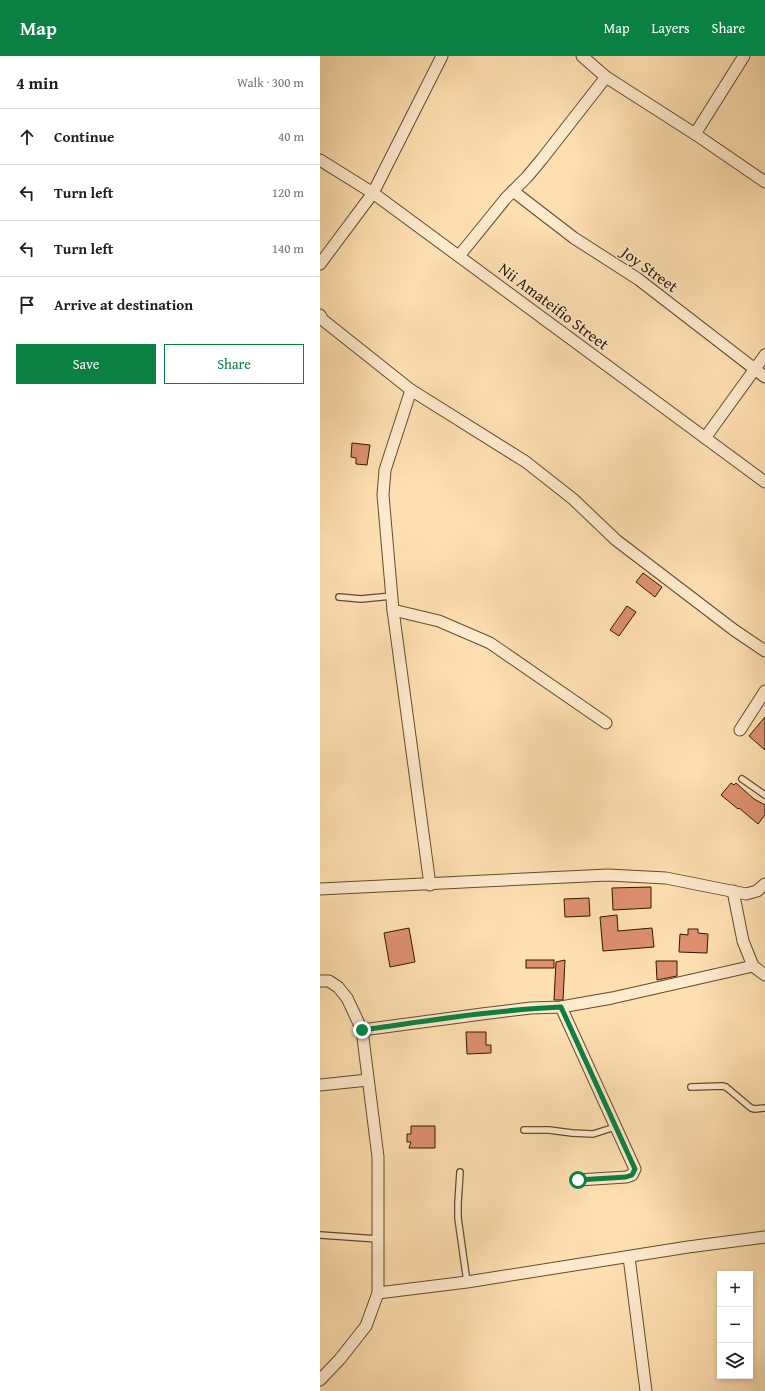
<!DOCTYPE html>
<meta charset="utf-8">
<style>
:root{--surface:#fff;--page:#f2f2f2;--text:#202124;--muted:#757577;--line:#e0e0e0;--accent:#0b8043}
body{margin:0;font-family:"Gentium Book Plus",serif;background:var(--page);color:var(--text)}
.controls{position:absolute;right:12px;bottom:12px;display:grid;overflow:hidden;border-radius:0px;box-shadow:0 2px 6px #0003}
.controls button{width:36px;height:36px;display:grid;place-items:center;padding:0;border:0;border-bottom:1px solid var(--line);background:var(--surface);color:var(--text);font:20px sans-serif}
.stop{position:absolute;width:12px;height:12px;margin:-9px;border:3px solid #0b8043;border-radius:50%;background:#fff}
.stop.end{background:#0b8043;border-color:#fff;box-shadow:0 1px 4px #0008}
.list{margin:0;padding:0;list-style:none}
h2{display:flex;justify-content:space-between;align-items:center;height:52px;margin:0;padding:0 16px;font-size:17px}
h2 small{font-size:13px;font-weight:400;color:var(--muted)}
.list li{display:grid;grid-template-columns:26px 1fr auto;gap:12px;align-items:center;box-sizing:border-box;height:56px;padding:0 16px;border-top:1px solid var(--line)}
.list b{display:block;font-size:15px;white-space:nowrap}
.list em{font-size:13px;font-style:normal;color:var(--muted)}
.actions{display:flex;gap:8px;padding:12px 16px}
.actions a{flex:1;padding:9px 0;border:1px solid var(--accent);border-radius:0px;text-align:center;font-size:14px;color:var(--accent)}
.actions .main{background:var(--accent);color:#fff}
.icon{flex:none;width:22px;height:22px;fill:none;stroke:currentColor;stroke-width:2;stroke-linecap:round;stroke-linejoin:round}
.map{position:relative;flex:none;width:445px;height:1335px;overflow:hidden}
header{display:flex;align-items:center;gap:24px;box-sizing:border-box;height:56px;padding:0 20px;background:var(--accent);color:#fff}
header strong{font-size:19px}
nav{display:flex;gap:22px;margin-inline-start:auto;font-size:14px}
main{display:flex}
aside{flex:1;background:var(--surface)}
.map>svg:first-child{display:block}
.building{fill:#dd8f6f;stroke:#301800}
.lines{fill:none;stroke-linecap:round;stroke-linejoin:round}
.lane-casing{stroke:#644a2c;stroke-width:8}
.street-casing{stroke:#644a2c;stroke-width:13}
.lane{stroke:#feeacc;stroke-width:5.5}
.street{stroke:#feeacc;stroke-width:11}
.route{stroke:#0b8043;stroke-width:5}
.labels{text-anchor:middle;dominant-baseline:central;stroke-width:3;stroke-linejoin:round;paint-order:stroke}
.street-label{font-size:16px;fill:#301800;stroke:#feeacc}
</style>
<header>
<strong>Map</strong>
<nav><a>Map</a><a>Layers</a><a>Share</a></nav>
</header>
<main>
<aside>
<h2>4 min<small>Walk · 300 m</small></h2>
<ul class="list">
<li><svg class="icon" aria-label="ahead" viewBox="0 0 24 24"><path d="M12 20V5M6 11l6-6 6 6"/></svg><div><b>Continue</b></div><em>40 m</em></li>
<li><svg class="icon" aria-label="left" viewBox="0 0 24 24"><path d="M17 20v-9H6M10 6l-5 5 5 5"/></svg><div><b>Turn left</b></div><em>120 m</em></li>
<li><svg class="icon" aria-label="left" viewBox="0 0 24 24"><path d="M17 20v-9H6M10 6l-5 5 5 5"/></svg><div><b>Turn left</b></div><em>140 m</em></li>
<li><svg class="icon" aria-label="arrive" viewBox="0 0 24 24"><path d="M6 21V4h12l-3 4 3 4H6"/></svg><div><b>Arrive at destination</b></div></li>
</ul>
<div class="actions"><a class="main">Save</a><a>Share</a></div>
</aside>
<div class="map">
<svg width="445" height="1335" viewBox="0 0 445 1335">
<rect width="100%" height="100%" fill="#fedfb1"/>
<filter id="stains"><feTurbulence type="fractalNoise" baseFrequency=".005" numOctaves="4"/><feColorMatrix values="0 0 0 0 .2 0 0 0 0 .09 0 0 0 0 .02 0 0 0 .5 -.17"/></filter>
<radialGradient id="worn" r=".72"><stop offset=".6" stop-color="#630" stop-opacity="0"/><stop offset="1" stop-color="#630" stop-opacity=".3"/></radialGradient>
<g class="building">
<path d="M32 387 50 389 47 409 36 408V402L31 401Z"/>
<path d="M323 517 342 531 335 541 316 526Z"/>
<path d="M307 550 316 556 299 580 290 574Z"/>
<path d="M445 661V694L429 680Z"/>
<path d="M411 727 414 729 416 727 434 743 445 749V759L438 768 419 752 418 753 401 739Z"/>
<path d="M331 831V852L293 854 292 832Z"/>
<path d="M269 842 270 860 245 861 244 843Z"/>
<path d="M297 859 298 875 332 872 334 891 283 895 280 861Z"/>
<path d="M89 872 95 906 70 911 64 877Z"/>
<path d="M368 873H378V877L388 878 387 897 359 896 360 878 368 879Z"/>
<rect x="206" y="904" width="28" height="8"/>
<path d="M245 904 243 944H234L236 906Z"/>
<path d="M336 905H357V920L337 924Z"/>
<path d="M146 976H166V989H171V997L147 998Z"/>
<path d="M91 1070H115V1092H89L91 1086H87V1078H91Z"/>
</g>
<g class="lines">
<g class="lane-casing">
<g id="lane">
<path d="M19 541 41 543 72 540"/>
<path d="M422 723 445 739"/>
<path d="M371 1031 402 1030 406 1031 431 1052 435 1053 445 1052"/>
<path d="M204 1074H229L252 1077 273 1078 295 1071"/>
<path d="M140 1116 138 1147V1162L147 1226"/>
<path d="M0 1179 58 1183"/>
</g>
</g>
<g class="street-casing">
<g id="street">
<path d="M262 0 286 21 375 78 445 126"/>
<path d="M375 78 424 0"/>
<path d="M0 104 53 137 445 426"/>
<path d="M193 135 254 182 318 223 445 321"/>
<path d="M139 200 186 142 207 121 222 103 286 21"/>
<path d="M0 208 53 137 122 0"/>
<path d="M0 259 3 264 91 334 206 406 253 443 296 484 414 574 445 595"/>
<path d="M91 334 65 414 63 439 73 554 110 829"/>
<path d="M385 382 445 299"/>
<path d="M73 554 119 565 170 587 286 667"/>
<path d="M420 674 445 635"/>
<path d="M0 833 288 819 346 822 426 838 437 835 445 828"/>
<path d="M413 835 423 885 433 910 445 919"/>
<path d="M0 925H9L18 931 27 942 42 974 58 1101V1237L46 1270 20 1303 0 1324"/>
<path d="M241 951 315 1113 312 1119 306 1121 258 1124"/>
<path d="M42 974 162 958 211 952 241 951 292 942 433 910"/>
<path d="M0 1029 48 1024"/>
<path d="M309 1201 326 1335"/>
<path d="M58 1237 147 1226 368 1191 445 1181"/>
</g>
</g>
<use href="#lane" class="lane"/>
<use href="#street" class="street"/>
</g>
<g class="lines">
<path class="route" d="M42 974C108 965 174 954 241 951L315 1113 312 1119 306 1121 258 1124"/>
</g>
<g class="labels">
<g class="street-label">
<text transform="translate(330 213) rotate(36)">Joy Street</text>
<text transform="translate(234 250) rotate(37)">Nii Amateifio Street</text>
</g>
</g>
<rect width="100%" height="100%" filter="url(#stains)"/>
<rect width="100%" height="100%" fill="url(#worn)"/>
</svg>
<div class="controls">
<button>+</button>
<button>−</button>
<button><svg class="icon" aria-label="layers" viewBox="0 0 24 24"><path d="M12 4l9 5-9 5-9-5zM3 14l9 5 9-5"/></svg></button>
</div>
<div class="stop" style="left:258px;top:1124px"></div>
<div class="stop end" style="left:42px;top:974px"></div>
</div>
</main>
